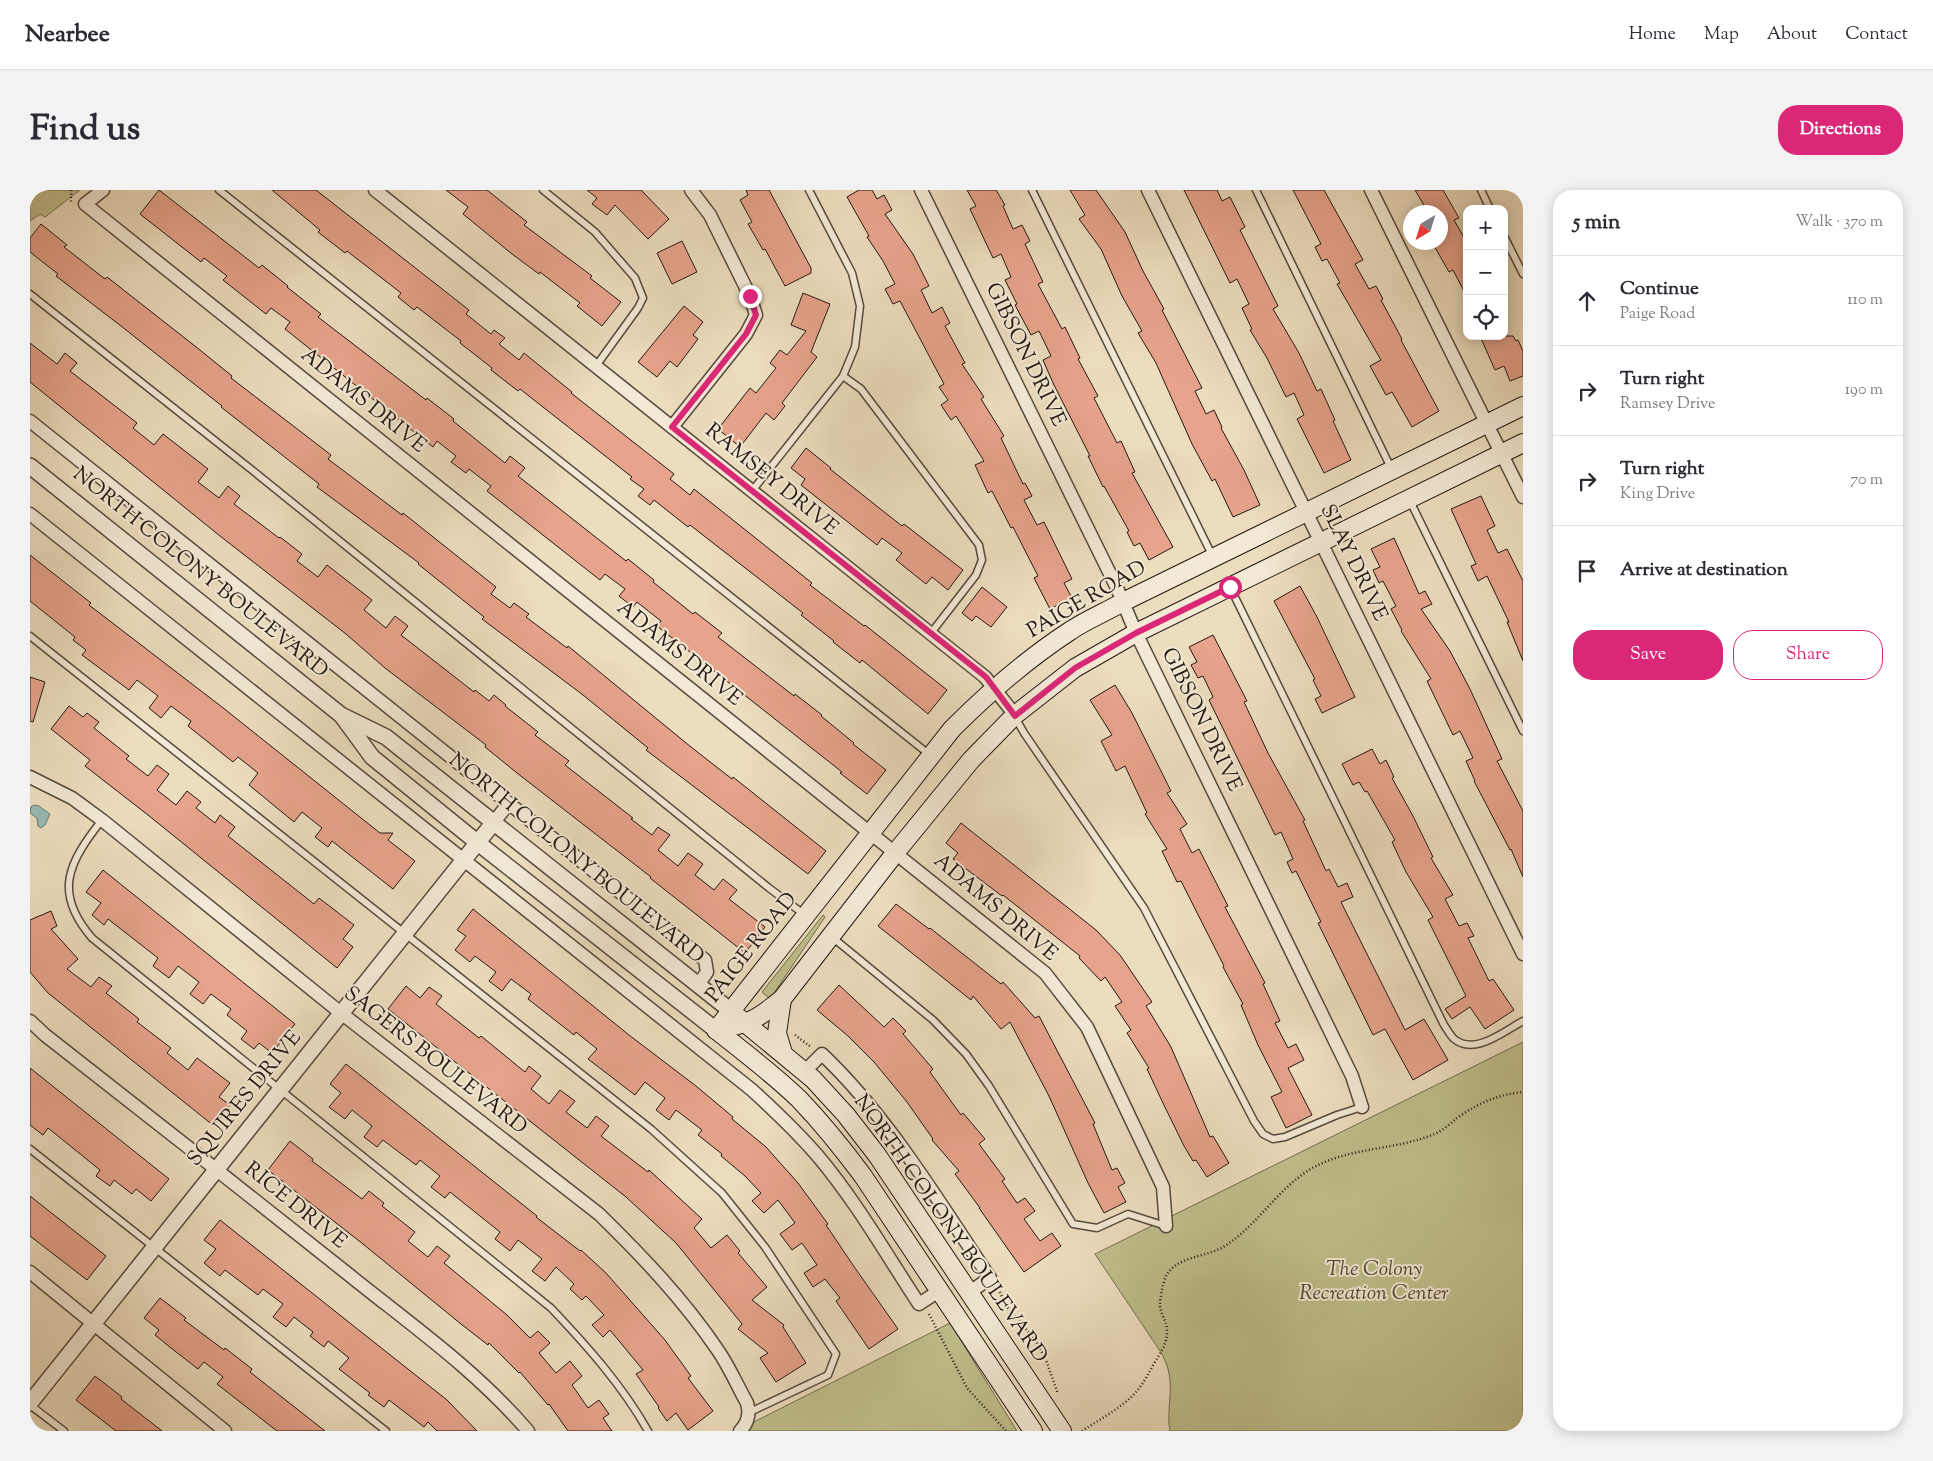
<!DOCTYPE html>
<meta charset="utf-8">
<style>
:root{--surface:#fff;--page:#f2f2f3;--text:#2b2b33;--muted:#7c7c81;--line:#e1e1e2;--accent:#db2777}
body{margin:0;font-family:"Sorts Mill Goudy",serif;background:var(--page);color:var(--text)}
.controls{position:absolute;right:15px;top:15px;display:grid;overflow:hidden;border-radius:10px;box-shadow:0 2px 12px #0003}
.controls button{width:45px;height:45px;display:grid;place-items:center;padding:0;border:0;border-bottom:1px solid var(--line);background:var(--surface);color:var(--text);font:25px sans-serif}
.compass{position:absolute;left:1373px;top:15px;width:45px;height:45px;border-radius:50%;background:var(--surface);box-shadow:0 2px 12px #0003;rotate:218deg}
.stop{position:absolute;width:15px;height:15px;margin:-11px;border:4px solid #db2777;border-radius:50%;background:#fff}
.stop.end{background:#db2777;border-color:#fff;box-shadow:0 1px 5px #0008}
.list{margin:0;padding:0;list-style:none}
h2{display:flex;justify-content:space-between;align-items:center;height:65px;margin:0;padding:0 20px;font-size:21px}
h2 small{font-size:16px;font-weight:400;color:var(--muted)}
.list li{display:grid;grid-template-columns:32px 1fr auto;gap:15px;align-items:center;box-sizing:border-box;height:90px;padding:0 20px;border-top:1px solid var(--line)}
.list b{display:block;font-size:19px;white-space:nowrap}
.list p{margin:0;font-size:16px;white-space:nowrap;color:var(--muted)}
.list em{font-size:16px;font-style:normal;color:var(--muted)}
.actions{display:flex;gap:10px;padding:15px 20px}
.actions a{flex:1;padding:11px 0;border:1px solid var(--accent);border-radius:20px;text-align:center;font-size:18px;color:var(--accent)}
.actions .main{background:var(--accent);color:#fff}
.icon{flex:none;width:28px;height:28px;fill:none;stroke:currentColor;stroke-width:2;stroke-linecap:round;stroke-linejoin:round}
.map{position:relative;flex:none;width:1493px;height:1241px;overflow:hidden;border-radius:20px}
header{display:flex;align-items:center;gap:30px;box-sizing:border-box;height:70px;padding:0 25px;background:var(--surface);border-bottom:1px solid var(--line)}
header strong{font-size:24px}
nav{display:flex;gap:28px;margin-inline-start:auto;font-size:18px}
.intro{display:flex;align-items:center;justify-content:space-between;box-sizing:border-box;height:120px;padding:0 30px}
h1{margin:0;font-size:35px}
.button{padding:12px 22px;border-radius:20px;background:var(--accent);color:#fff;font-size:18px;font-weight:700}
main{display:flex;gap:30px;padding:0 30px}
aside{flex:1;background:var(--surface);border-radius:20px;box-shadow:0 2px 12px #0003}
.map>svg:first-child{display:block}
.green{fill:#bfbf8c;stroke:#726c50}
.water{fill:#99bbb6;stroke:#6a7a75}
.building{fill:#e7a38c;stroke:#241913}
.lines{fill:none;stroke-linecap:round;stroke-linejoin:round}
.service-casing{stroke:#564a3e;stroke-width:9}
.minor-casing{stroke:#564a3e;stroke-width:15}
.tertiary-casing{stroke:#564a3e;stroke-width:18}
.secondary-casing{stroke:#241913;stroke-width:20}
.path{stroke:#241913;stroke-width:2.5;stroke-dasharray:1 2.5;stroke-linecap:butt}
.service{stroke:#f3e9d5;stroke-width:6}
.minor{stroke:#f3e9d5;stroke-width:12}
.tertiary{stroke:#f3e9d5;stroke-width:15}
.secondary{stroke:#f3e9d5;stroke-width:18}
.route{stroke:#db2777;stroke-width:6}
.labels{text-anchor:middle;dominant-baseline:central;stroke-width:4;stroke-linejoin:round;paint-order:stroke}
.street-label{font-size:21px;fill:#241913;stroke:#f3e9d5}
.park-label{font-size:21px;font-style:italic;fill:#524b37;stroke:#f3e9d5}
</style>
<header>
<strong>Nearbee</strong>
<nav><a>Home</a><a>Map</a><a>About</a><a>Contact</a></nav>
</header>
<div class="intro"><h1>Find us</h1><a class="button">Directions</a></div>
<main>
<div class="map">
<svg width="1493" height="1241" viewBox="0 0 1493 1241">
<rect width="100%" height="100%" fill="#ecddbe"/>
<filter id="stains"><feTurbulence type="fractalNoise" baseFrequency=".004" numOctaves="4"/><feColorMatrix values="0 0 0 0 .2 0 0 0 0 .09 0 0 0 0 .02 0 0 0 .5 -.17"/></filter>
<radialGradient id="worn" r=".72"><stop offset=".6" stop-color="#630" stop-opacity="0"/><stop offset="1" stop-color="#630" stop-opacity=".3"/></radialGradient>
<g class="green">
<path d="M0 0H50L15 27 10 24 0 31Z"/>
<path d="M793 725 795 727 740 809 732 802Z"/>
<path d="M1493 852V1241H1140C1136 1221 1144 1199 1138 1179 1137 1174 1134 1169 1132 1164L1065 1064Z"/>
<path d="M920 1133 987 1241H706Z"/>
</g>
<path class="water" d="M4 615 9 616 20 624 15 635 11 638 8 636 7 628 0 623 1 617Z"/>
<g class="building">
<path d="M129 0 229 78 232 75 258 96 257 97 291 124 288 127 396 210 397 208 424 229 423 231 475 273 480 266 495 278 488 286 596 371 598 369 624 390 623 392 663 424 665 422 692 443 688 447 764 506 765 504 792 525 791 526 824 553 823 554 856 580 837 604 810 583 812 582 627 436 631 431 607 412 603 417 589 406 595 399 575 384 570 390 457 301 461 296 439 279 436 283 421 272 426 266 407 251 403 257 255 139 260 132 241 118 236 124 193 90 197 86 174 68 171 72 110 24Z"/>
<path d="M242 0H286L439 120 436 124 461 144 464 140 475 148 469 154 489 170 494 163 542 202 541 203 644 284 640 289 660 305 664 299 782 393 780 395 834 436 835 435 917 500 898 524 832 470 830 473 803 452 804 451 771 425 773 423 660 335 658 337 624 310 620 315 608 306 614 299 600 289 602 287 490 199 488 201 461 180 462 178 430 153 431 151 387 117 384 120 368 107 371 103 317 61 315 63 288 42 290 40Z"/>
<path d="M416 0H457L497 32 494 35 562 86 560 88 591 112 572 136 547 116 550 113 510 82 509 84 482 64 433 24 438 17Z"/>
<path d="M557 0H611L639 29 618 49 585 15 577 25 562 14 567 8Z"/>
<path d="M716 0H739L781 78V83L755 96 735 59 733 60 718 34 722 32 710 10 718 5Z"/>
<path d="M829 0H842L847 9 854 5 862 20 855 24 883 64 899 96 891 100 902 123 912 117 920 133 915 136 935 173 932 174 954 207 951 209 974 246 971 248 993 294 995 293 1002 306 994 310 1007 335 1014 332 1042 389 1034 393 1042 408 1020 419 1004 388 1008 386 983 337 981 338 962 301 958 303 945 275 954 271 926 226 921 230 911 215 918 210 909 197 914 194 870 111 863 114 855 99 865 94 853 71 837 47 839 46 817 7Z"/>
<path d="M937 0H966L975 15 973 16 983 39 992 35 1000 51 995 54 1013 92 1008 94 1032 139 1035 137 1050 168 1048 169 1068 206 1064 208 1087 253 1091 251 1105 282 1102 283 1143 357 1119 370 1110 353 1104 356 1097 342 1099 341 1074 296 1073 297 1058 266H1060L1023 193 1013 170 1021 166 1009 141 1001 145 985 115 987 114 975 90 981 87 971 64 963 68 940 19 946 16Z"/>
<path d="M1040 0H1066L1095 42 1113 81 1134 119 1132 120 1172 198 1165 201 1176 224 1184 220 1192 237 1191 238 1214 280 1230 315 1203 327 1185 289 1182 291 1162 254 1126 173 1108 143 1112 141 1092 106 1071 59 1049 29 1055 25Z"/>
<path d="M1154 0H1187L1192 11 1200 7 1215 37 1210 40 1248 116 1243 119 1269 163 1287 201 1291 199 1305 230 1303 231 1321 270 1294 283 1267 229 1274 225 1264 203 1256 207 1237 168 1220 140 1222 139 1212 118 1219 114 1207 89 1200 93Z"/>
<path d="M1263 0H1294L1333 70 1325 74 1339 99 1346 96 1353 109 1351 110 1372 149 1371 150 1409 221 1382 237 1362 202 1356 205 1340 176 1351 170 1307 94 1310 93 1297 69 1292 71 1285 57 1291 54Z"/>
<path d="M1385 0H1413L1429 28 1424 30 1437 53V107L1423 80 1419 82 1402 52H1410V22H1398Z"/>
<path d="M11 34 37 55 34 57 75 89 77 87 170 160 202 186 201 188 301 265 298 269 372 325 373 323 466 397 461 404 480 418 484 413 499 424 496 427 537 458 538 456 661 557 702 589 703 587 796 661 778 684 616 560 618 558 553 505 452 429 454 427 388 374 389 373 287 297 289 294 191 217 192 216 91 136 26 86 28 84 0 62V48Z"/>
<path d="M652 51 667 82 642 94 627 63Z"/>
<path d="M773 103 800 114 781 162 787 167 752 213 755 216 744 230 736 223 710 257 688 239 720 198 726 203 746 178 740 173 750 160 757 165 776 141 761 135Z"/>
<path d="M654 116 673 132 663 145 668 149 647 177 640 171 627 187 608 172Z"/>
<path d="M1450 146H1483L1486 151 1488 150 1493 161V186L1480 191 1474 176 1465 180Z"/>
<path d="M0 153 27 174 35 163 47 173 40 181 107 233 103 238 124 255 133 244 178 279 168 292 189 308 198 296 210 306 204 314 249 348 250 347 272 364 267 371 288 387 297 375 342 410 334 420 356 438 365 426 378 436 371 445 444 502 445 500 459 511 464 505 476 515 475 516 508 542 505 545 539 571 535 575 603 628 601 629 622 645 628 637 640 645 628 660 648 676 658 663 673 674 665 685 684 700 693 689 707 700 699 709 735 737 715 763 620 688 621 687 487 583 455 557 456 555 355 478 316 444 190 346 0 192Z"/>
<path d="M776 258 801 278 800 279 872 336 874 334 933 380 918 400 902 387 896 394 866 370 872 363 852 348 847 355 771 295 775 289 761 278Z"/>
<path d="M1451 306 1465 336 1457 340 1468 363 1477 359 1493 391V471L1477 432H1479L1457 386 1448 391 1441 376 1446 374 1421 319Z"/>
<path d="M1364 348 1389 404 1395 401 1402 414 1391 419 1420 461 1440 499 1472 569 1467 571 1493 621V687L1481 659 1480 660 1444 591H1445L1436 571 1443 568 1430 541 1423 545 1397 491 1401 489 1371 441 1372 440 1361 419 1366 416 1353 391 1349 393 1343 380 1350 377 1341 359Z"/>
<path d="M0 365 61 413 59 415 192 517 350 643H363L358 650 385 671 363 699 302 651 298 657 285 647 292 638 272 622 264 632 219 595 228 583 208 567 203 572 158 536 161 531 141 516 131 528 119 518 128 506 107 490 99 500 52 465 56 460 43 450 45 447 0 411Z"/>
<path d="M1270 396 1287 427 1325 507 1292 523 1285 509 1291 506 1283 490 1285 489 1244 411Z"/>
<path d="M952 397 977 417 961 437 946 426 942 431 932 423Z"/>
<path d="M1183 445 1217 511 1214 512 1238 563 1275 630 1273 631 1296 681 1299 679 1308 697 1317 693 1323 707 1311 712 1375 840 1394 829 1418 870 1383 890 1355 839 1343 845 1288 733 1291 732 1266 681 1262 683 1257 672 1263 669 1251 642 1245 645 1179 510 1183 507 1173 486 1168 488 1161 475 1167 472 1159 457Z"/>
<path d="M0 487 15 492 3 532 0 531Z"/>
<path d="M1085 495 1102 523 1141 601 1137 603 1157 634 1150 639 1162 663 1169 659 1198 716 1195 717 1235 793 1233 794 1250 831 1245 833 1258 858 1266 854 1274 870 1258 878 1282 925 1256 938 1241 907 1252 902 1228 855 1211 815 1213 814 1193 777 1194 776 1151 691 1147 692 1132 661 1137 659 1115 624 1117 623 1095 576 1086 581 1071 551 1082 545 1060 510Z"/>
<path d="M39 516 53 527 57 523 69 532 64 538 99 566 96 569 118 586 127 575 139 584 127 600 146 615 157 601 171 612 166 618 185 633 190 625 205 637 198 646 284 714 289 708 324 735 313 749 323 757 307 778 118 625 55 576 60 570 21 539Z"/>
<path d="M1342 559 1350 574 1356 570 1364 587 1362 588 1383 626 1403 667 1401 668 1423 705 1415 709 1429 736 1437 733 1444 746 1438 748 1459 791 1463 789 1484 820 1455 839 1440 817 1422 829 1415 819 1436 806 1398 730 1403 727 1376 682 1362 652 1365 650 1337 601 1335 602 1329 592 1323 595 1312 574Z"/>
<path d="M931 633 1066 740 1090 765 1122 812 1116 816 1141 857 1180 947 1183 946 1199 973 1177 987 1166 970 1163 971 1154 956 1132 911 1117 879 1119 878 1097 843 1101 840 1085 816 1092 812 1075 787 1071 791 1049 768 1050 766 973 705 972 706 923 669 928 663 916 653Z"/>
<path d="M73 680 265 834 242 863 229 853 224 859 211 849 217 841 197 825 201 819 181 804 173 814 160 804 169 792 148 776 139 788 123 776 128 768 78 729 74 735 62 725 71 713 56 702Z"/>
<path d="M866 714 899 739 900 738 971 794 973 792 1005 828 1009 826 1065 933 1063 934 1082 980 1087 978 1095 993 1088 997 1096 1012 1074 1023 1058 993 1019 906 980 832 971 839 943 806 941 810 848 736Z"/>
<path d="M443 719 599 845 666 896 703 927 702 929 736 957 768 993 798 1034 796 1035 825 1078 868 1139 839 1159 806 1111 810 1108 795 1089 783 1097 774 1083 787 1075 772 1053 762 1060 750 1044 765 1033 748 1010 734 1023 722 1011 731 1003 715 986 691 966 692 964 668 945 672 940 646 920 639 930 626 920 635 908 615 892 605 905 558 869 567 859 546 842 544 845 498 809 501 804 481 789 472 801 459 791 466 782 445 766 440 772 425 760 436 746 427 740Z"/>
<path d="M21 721 27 736 21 739 48 769 37 779 61 797 69 787 82 796 76 803 109 829 107 832 141 858 137 863 158 880 167 868 200 893 189 907 200 915 184 936 18 803 0 782V730Z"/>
<path d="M809 795 854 837 863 828 876 841 873 844 903 879 900 882 931 925 933 923 955 949 949 954 975 989 972 991 987 1013 995 1008 1005 1021 994 1029 1010 1051 1022 1043 1031 1056 994 1082 949 1018H950L925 984 929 981 902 950 903 949 877 912 844 872 818 846 787 820Z"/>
<path d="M376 796 390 808 399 797 412 806 406 814 449 848 451 846 495 882 499 876 511 886 501 899 519 914 530 900 545 911 536 922 557 938 566 926 579 936 571 946 618 982 619 980 672 1029 664 1038 681 1058 697 1045 710 1061 708 1063 737 1097 722 1110 754 1135 753 1137 776 1173 746 1192 730 1168 738 1163 708 1139 712 1134 646 1053 596 1007 358 819Z"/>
<path d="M316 874 507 1026 506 1027 550 1061 551 1060 576 1083 635 1150 661 1186 658 1188 683 1221 658 1240 646 1223 637 1231 628 1218 629 1217 606 1184 613 1180 580 1140 573 1147 562 1135 574 1125 556 1106 552 1110 540 1099 544 1094 526 1077 515 1091 502 1081 512 1069 488 1050 480 1061 465 1049 470 1042 420 1002 415 1008 401 997 410 986 390 970 386 975 353 950 347 957 334 947 342 936 322 920 315 929 299 917 311 903 300 894Z"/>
<path d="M0 878 139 989 121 1011 106 999 102 1004 84 990 80 996 66 986 70 980 18 938 13 945 0 935Z"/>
<path d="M260 951 283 969 282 971 332 1009 339 1001 354 1013 352 1016 385 1042 378 1051 398 1067 407 1056 420 1066 414 1073 477 1125 500 1148 508 1141 520 1153 509 1163 526 1183 540 1171 552 1186 542 1195 558 1218 569 1210 579 1224 573 1228 582 1241H538L519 1214 518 1215 490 1182 489 1183 459 1153 458 1155 431 1134 333 1054 238 980Z"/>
<path d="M0 1006 76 1066 57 1090 0 1046Z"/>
<path d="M190 1030 417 1210 447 1241H407L398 1232 394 1237 359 1210 354 1217 338 1205 340 1203 309 1179 319 1168 298 1151 294 1157 280 1146 283 1142 264 1127 256 1137 243 1127 253 1114 233 1099 228 1105 195 1080 190 1086 174 1073 186 1059 174 1050Z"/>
<path d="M130 1108 156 1128 154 1130 194 1160 195 1158 222 1179 220 1182 295 1241H247L187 1194 193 1187 174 1172 168 1179 141 1158 125 1145 129 1140 114 1128Z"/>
<path d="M65 1186 92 1207 91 1209 132 1241H86L46 1210Z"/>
</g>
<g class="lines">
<g class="service-casing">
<g id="service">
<path d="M189 0 900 565"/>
<path d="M513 0 565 42 605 88 613 108 608 118 566 176"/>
<path d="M1002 0 1183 367"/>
<path d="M1226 0 1361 278"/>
<path d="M1451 0 1460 19"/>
<path d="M1474 46 1493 84"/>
<path d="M0 104 222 280 739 698 775 725"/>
<path d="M813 186 831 199 949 355 952 370 946 385 901 443"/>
<path d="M722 301 813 186 825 157 830 116 822 83 779 0"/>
<path d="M1380 311 1493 541"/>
<path d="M1201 399 1414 835C1417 839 1420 845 1423 848 1444 867 1474 841 1493 831"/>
<path d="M0 446 621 939 692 1003 735 1057 806 1164 798 1185 720 1222"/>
<path d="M985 527 994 543 1114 718 1224 931 1233 944 1243 949 1255 947 1307 925 1332 917"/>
<path d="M72 630C38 673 23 703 62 748L521 1118C557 1156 592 1195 618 1241"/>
<path d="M802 747 903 830 936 864 959 896 1043 1034 1067 1038 1098 1024 1136 1036"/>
<path d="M0 959 356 1241"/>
<path d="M0 1215 34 1241"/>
</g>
</g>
<g class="minor-casing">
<g id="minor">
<path d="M73 0 55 14 1015 783 1057 837 1133 997 1136 1036"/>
<path d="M345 0 955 487 985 525"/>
<path d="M891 0 1087 398 1106 443 1322 886 1332 917"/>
<path d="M1118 0 1493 764"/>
<path d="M1341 0 1493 307"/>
<path d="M0 231 675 770 677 782 668 795"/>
<path d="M642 237 716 144 726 125 720 106 680 25 661 0"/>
<path d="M0 324 722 900C745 921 767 942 787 965 826 1011 856 1064 889 1114L909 1101"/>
<path d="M0 587 42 608 72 630 311 823 569 1024C612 1066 653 1109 687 1159 699 1176 707 1195 717 1213 720 1223 718 1233 710 1241"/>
<path d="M464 632 479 613"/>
<path d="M0 831 15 845C116 924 218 1004 318 1084 380 1134 446 1180 498 1241"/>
<path d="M775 881 792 864C860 929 908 1011 960 1088L940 1102"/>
<path d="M0 1082 195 1241"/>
</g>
</g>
<g class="tertiary-casing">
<g id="tertiary">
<path d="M0 276 311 525 356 547 701 821"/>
<path d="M312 526 342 567 448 653 686 840"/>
<path d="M0 1213 464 632"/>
</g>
</g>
<g class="secondary-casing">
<g id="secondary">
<path d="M752 809 747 843 753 863"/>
<path d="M709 828 783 889 816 925 847 965 1032 1241"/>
<path d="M686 840 922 539C958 503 997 469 1040 441 1056 430 1076 422 1093 412L1493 216"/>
<path d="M686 840C720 833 725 831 752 809L866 662 941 570 985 525 1045 478 1106 443 1493 253"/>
<path d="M686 840C714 862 743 884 769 909 792 933 813 959 833 986L1003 1241"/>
</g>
</g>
<g class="path">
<path d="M41 0V12"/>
<path d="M765 845 781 857"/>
<path d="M968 1099 978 1118 1006 1151 1016 1170 1028 1204"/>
<path d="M899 1124 937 1198 976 1241"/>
<path d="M1052 1241C1070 1229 1092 1218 1107 1201 1114 1193 1119 1182 1125 1172 1131 1162 1137 1154 1137 1141 1137 1132 1131 1125 1130 1116 1130 1108 1133 1093 1136 1086 1148 1065 1176 1068 1195 1056 1226 1036 1245 1003 1276 982 1313 957 1362 961 1402 945 1411 942 1420 934 1427 928 1448 913 1467 905 1493 902"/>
</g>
<use href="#service" class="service"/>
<use href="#minor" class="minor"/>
<use href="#tertiary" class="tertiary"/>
<use href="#secondary" class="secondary"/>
</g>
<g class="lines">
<path class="route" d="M720 106 726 125 716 144 642 237 956 487 985 526 1045 478 1106 443 1200 397"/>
</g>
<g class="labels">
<g class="street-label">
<text transform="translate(995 165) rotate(64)">GIBSON DRIVE</text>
<text transform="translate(333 211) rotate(39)">ADAMS DRIVE</text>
<text transform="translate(741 290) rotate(39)">RAMSEY DRIVE</text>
<text transform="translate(1323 373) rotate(64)">SLAY DRIVE</text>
<text transform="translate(170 383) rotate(39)">NORTH COLONY BOULEVARD</text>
<text transform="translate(1057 410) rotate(-30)">PAIGE ROAD</text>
<text transform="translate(649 464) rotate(39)">ADAMS DRIVE</text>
<text transform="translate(1171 530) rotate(64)">GIBSON DRIVE</text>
<text transform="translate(546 669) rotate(39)">NORTH COLONY BOULEVARD</text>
<text transform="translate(965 718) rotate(40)">ADAMS DRIVE</text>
<text transform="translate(722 758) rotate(-52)">PAIGE ROAD</text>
<text transform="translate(405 871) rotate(38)">SAGERS BOULEVARD</text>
<text transform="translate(215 909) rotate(-51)">SQUIRES DRIVE</text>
<text transform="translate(265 1016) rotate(39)">RICE DRIVE</text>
<text transform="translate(920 1039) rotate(55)">NORTH COLONY BOULEVARD</text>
</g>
<g class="park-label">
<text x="1344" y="1080">The Colony<tspan x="1344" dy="24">Recreation Center</tspan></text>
</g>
</g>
<rect width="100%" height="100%" filter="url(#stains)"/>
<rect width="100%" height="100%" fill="url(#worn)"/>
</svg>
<div class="controls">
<button>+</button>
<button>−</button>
<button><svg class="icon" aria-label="locate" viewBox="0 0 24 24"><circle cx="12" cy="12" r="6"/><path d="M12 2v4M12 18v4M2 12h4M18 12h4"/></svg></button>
</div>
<svg class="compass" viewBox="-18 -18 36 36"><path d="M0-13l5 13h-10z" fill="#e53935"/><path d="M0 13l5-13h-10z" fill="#7c7c81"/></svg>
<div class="stop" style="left:1200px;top:397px"></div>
<div class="stop end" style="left:720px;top:106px"></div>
</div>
<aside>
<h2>5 min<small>Walk · 370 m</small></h2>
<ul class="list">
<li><svg class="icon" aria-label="ahead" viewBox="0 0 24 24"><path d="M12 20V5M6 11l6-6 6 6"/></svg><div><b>Continue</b><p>Paige Road</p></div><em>110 m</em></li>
<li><svg class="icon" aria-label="right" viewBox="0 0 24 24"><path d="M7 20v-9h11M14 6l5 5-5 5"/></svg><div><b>Turn right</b><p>Ramsey Drive</p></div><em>190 m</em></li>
<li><svg class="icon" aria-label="right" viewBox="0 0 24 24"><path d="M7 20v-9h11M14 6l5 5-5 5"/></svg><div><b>Turn right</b><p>King Drive</p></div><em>70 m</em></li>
<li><svg class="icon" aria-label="arrive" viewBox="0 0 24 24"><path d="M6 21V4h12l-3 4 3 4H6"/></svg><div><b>Arrive at destination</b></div></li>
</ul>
<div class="actions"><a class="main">Save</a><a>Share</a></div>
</aside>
</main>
